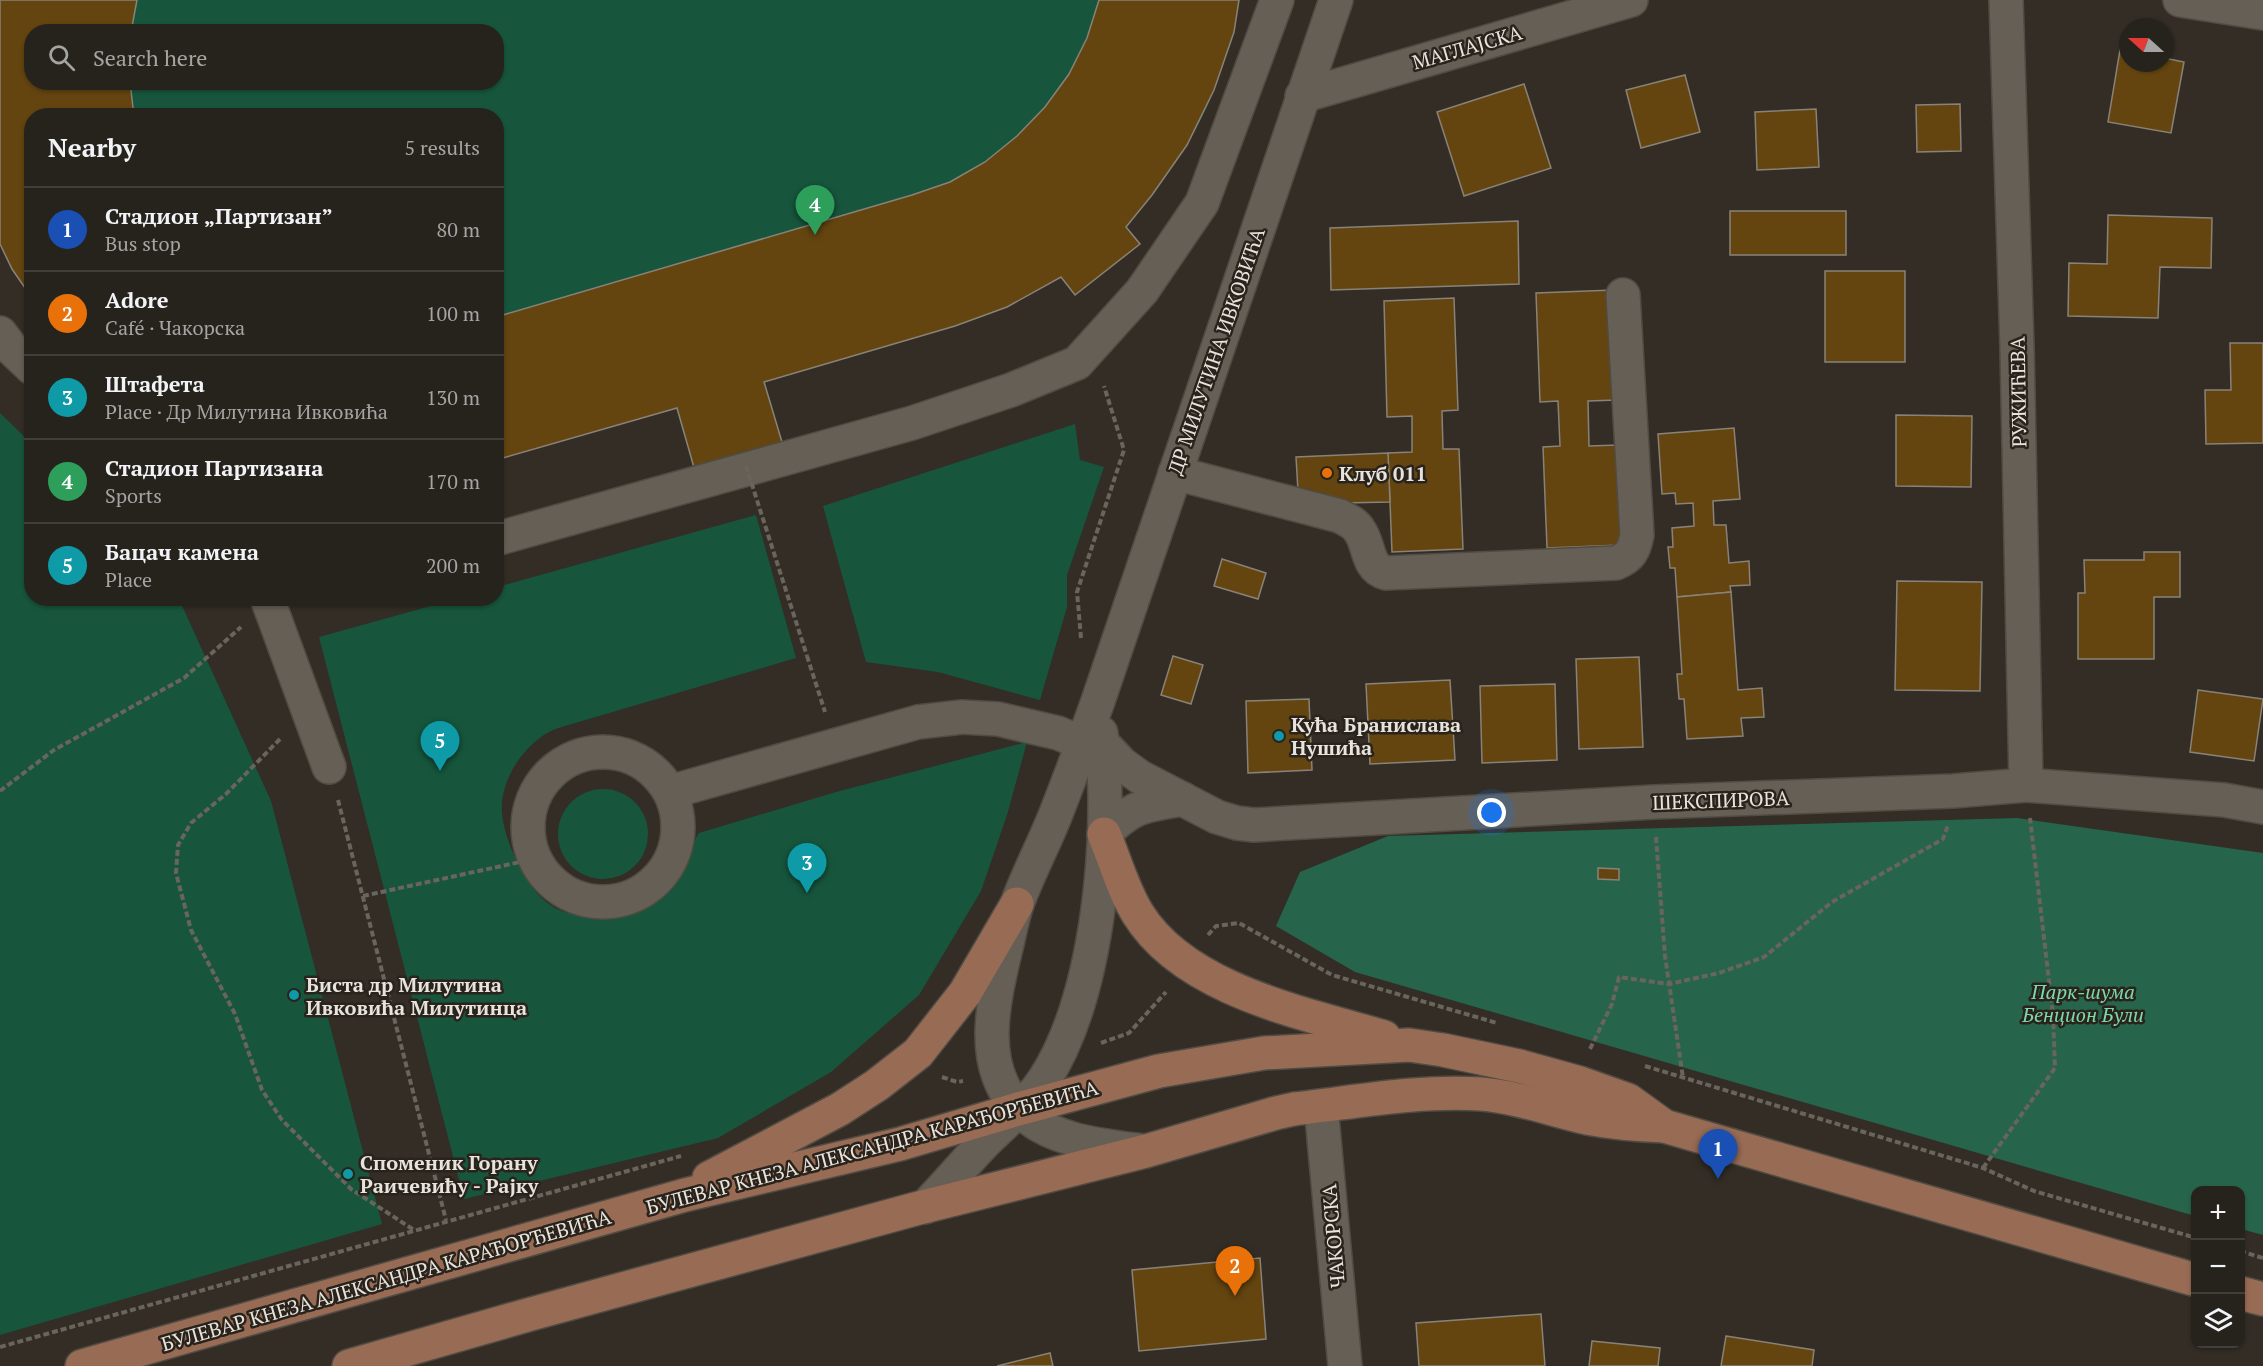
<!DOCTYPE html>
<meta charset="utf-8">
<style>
:root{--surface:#26221c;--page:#322f29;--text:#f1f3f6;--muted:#a4a4a3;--line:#423f3b;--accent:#86bbfb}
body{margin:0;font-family:"PT Serif",serif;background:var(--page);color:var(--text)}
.controls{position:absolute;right:18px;bottom:18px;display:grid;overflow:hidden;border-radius:12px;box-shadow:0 2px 4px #0004}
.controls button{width:54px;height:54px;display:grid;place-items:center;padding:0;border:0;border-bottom:2px solid var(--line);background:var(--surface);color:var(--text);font:30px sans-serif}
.compass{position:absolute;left:2119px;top:18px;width:54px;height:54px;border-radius:50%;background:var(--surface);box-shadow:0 2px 4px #0004;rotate:291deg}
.you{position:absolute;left:1492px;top:813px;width:21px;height:21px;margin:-15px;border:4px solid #fff;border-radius:50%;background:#1a73e8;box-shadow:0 0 0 9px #1a73e833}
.badge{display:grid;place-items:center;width:39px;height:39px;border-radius:50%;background:var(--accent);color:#fff;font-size:20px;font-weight:700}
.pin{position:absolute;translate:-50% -50px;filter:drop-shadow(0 2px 3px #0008)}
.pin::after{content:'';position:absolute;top:32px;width:21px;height:18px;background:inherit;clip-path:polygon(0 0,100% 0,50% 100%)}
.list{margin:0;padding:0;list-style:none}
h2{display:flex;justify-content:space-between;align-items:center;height:78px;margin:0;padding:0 24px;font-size:26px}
h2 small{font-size:20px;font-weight:400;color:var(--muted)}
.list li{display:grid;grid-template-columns:39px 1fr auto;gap:18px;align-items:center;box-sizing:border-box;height:84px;padding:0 24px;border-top:2px solid var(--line)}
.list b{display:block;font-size:22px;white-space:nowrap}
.list p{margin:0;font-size:20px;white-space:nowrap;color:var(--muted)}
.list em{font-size:20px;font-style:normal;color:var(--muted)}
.icon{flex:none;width:33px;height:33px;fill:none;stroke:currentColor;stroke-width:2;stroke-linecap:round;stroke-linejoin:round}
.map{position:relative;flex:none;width:2263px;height:1366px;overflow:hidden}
.search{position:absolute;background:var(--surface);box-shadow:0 2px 4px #0004;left:24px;top:24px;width:480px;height:66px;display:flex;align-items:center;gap:15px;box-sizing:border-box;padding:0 21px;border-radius:24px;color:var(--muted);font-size:22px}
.panel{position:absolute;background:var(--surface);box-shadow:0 2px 4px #0004;left:24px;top:108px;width:480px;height:498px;border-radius:24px}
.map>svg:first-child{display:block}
.green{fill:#17563d;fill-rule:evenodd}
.forest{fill:#26654b}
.building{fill:#644510;stroke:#898278;stroke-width:1.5}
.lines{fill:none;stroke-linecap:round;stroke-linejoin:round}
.minor-casing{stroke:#504b43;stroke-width:36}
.major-casing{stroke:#504b43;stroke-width:36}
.path{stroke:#69645c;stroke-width:4;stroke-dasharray:6 3;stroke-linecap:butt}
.minor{stroke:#665f56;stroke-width:33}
.major{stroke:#986b55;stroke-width:33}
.path-bridge{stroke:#69645c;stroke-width:4;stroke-dasharray:6 3;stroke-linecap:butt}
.food-dot{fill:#e8710a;stroke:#29231b;stroke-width:2}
.culture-dot{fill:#0f9aa8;stroke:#29231b;stroke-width:2}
.labels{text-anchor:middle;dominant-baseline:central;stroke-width:5;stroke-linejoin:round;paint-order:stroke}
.street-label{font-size:20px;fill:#e7e3dd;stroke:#29231b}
.poi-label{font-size:20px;font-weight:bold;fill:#e7e3dd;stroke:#29231b;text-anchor:start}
.park-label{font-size:20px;font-style:italic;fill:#7cd9ae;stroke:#29231b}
</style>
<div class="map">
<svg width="2263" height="1366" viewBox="0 0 2263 1366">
<rect width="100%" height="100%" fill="#332d25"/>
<g class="green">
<path d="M0 0H1239C1230 50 1214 102 1186 146 1168 174 1146 200 1126 226L1140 244 1075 295 1061 277 1007 307 955 326 765 382 785 452 697 478 676 408 497 460 496 116H32L31 298 12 269 0 244ZM32 32H496V82H32Z"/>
<path d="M0 413 31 443 32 598 179 599 271 801 382 1224 0 1335Z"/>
<path d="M1075 424 1080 460 1104 467 1067 575V607L1040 700 938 672 866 662 823 506Z"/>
<path d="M756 515 796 658 575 723C568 725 560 727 553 730 527 742 505 773 502 801 500 819 508 843 516 859 525 878 536 897 555 908 583 923 631 914 656 897 673 885 688 851 699 833L836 792 1027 742 1007 815 981 891 919 995 831 1072 718 1138 464 1199 319 637 456 599 496 598 497 587Z"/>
<circle cx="603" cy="834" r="45"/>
</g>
<path class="forest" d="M2017 818 2263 853V1235L2241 1229 2240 1190H2196L2195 1216 1355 972 1276 926 1300 872 1388 836Z"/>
<g class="building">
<path d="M0 0H137L131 32H32V82H130L134 116H32V298L12 269 0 244Z"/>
<path d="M1099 0H1239L1234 32 1214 90 1187 145 1152 195 1126 227 1140 244 1075 295 1061 277 1007 307 955 326 764 382 785 452 697 478 677 408 496 460V317L912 195 950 182 985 162 1017 136 1045 107 1069 74 1087 38Z"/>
<path d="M2120 50 2128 52V63H2164V58L2184 62 2171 133 2108 122Z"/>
<path d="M1685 75 1700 132 1641 148 1626 90Z"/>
<path d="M1524 84 1551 168 1464 196 1437 112Z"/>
<path d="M1960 104 1961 151 1917 152 1916 105Z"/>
<path d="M1816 109 1819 167 1757 170 1755 112Z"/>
<rect x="1730" y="211" width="116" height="44"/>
<path d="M2108 215 2212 218 2211 268 2160 267 2158 318 2068 316 2069 263 2107 264Z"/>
<path d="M1518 221 1519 284 1331 290 1330 228Z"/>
<rect x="1825" y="271" width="80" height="91"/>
<path d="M1613 290 1617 400 1588 401 1589 446 1618 445 1622 545 1547 548 1543 447 1560 446 1558 401 1540 402 1536 293Z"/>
<path d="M1454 298 1458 410 1442 411 1443 449H1459L1463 549 1392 552 1388 453 1412 452V416L1387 417 1384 301Z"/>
<path d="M2230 343H2263V443L2206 444 2205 390H2231Z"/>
<path d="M1896 415 1972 416 1971 487 1896 486Z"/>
<path d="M1734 428 1740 499 1713 501 1714 525H1726L1729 563 1749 561 1750 585 1730 586 1731 592 1677 597 1675 568H1670L1668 547H1673L1672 528 1694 526 1693 503 1676 504 1675 493 1662 494 1658 434Z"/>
<path d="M1388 453 1390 502 1343 503 1298 491 1296 457Z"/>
<path d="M2144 552H2180V597H2154V659H2078V593H2085L2084 560H2144Z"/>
<path d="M1222 559 1266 573 1258 599 1214 586Z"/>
<path d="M1897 581 1982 582 1980 691 1895 690Z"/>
<path d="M1731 592 1738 690 1762 688 1764 717 1741 718 1743 736 1687 739 1684 699H1679L1677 674H1682L1677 597Z"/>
<path d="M1173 656 1203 665 1191 704 1161 695Z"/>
<path d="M1639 657 1643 747 1579 749 1576 659Z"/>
<path d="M1450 680 1455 760 1370 764 1366 684Z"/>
<path d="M1555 684 1557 760 1482 763 1480 686Z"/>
<path d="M2198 690 2263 699 2254 761 2190 752Z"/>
<path d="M1309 699 1312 770 1248 773 1246 701Z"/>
<path d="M1598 868 1619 869V880L1598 879Z"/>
<path d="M1260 1258 1266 1339 1139 1351 1132 1270Z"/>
<path d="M1541 1314 1545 1366H1419L1416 1323Z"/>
<path d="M1726 1336 1814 1350 1812 1366H1721Z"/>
<path d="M1592 1341 1660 1348 1658 1366H1589Z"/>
<path d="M1050 1353 1053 1366H997Z"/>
</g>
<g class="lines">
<g class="minor-casing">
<g id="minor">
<path d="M2006 0 2017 347 2026 785"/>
<path d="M2180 0 2263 13"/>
<path d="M1302 96 1631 0"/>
<path d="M0 333 13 350 32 368"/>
<path d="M1175 473 1340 516C1347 520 1355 523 1359 530 1370 544 1366 568 1386 573L1616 563C1630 557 1634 551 1637 535L1623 295"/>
<path d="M496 539 912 423 1011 390 1077 363 1142 291 1202 203 1277 0"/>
<path d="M267 598 329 767"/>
<path d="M1103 744 1122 764 1140 777 1217 817 1237 823 1254 825 1654 802 1953 791 2026 785 2224 800 2263 807"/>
<circle cx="603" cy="827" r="75"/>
<path d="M670 792 918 722 962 717 998 719 1058 733 1082 743"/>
<path d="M1104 834C1134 805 1143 806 1183 799"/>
<path d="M1321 1106 1345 1366"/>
<path d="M1144 1151C1103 1146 1047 1141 1018 1108 978 1065 993 1003 1005 952 1009 936 1012 919 1017 904 1028 874 1043 846 1055 816 1070 778 1084 740 1098 701L1336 0"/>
<path d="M925 1207C945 1186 964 1164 984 1143 1004 1123 1028 1104 1044 1080 1099 996 1113 831 1101 733"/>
</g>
</g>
<g class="major-casing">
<g id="major">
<path d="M1104 834C1115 860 1123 890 1138 914 1185 990 1304 1013 1384 1037"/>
<path d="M709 1178 840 1109 877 1085 918 1053 965 993 1017 904"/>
<path d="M2240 1293 2263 1299"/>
<path d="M82 1366 685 1195 900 1144 1018 1109 1159 1071 1264 1053 1409 1045 1443 1050 1519 1066 1580 1083 1628 1100 1664 1126"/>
<path d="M349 1366 531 1314 915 1209 1146 1151 1276 1113 1294 1109C1356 1102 1419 1090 1481 1094 1517 1097 1552 1110 1587 1118 1613 1123 1638 1125 1664 1126L2196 1280"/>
</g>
</g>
<g class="path">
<path d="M1081 638 1077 592 1124 450 1104 386"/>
<path d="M807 656 825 712"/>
<path d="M280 739 226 794 191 823 178 845 176 873 191 930 235 1014 262 1090 282 1120 351 1189 414 1230"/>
<path d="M0 791 54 750 184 678 241 627"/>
<path d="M338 800 446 1220"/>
<path d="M1656 837 1665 956 1683 1078"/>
<path d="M363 896 534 859"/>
<path d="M1208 935 1216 926 1239 923 1332 975 1497 1023"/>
<path d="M1101 1043 1129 1033 1166 992"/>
<path d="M1590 1049 1612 1004 1619 977 1669 984 1719 973 1764 957 1832 902 1943 839 1948 825"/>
<path d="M1645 1066 1983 1168 2034 1191 2196 1238"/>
<path d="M942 1077 957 1082 963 1081"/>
<path d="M1983 1168 2055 1068 2053 1015 2030 818"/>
<path d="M2240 1251 2263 1258"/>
<path d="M0 1347 681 1156"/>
</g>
<use href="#minor" class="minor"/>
<use href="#major" class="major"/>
<path class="path-bridge" d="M746 466 807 656"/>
</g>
<circle class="food-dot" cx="1327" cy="473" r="6"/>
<g class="culture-dot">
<circle cx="1279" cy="736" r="6"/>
<circle cx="294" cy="995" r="6"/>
<circle cx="348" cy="1174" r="6"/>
</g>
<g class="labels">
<g class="street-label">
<text transform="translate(1467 47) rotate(-16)">МАГЛАЈСКА</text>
<text transform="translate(1216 351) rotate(-71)">ДР МИЛУТИНА ИВКОВИЋА</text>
<text transform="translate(2018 392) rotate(-91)">РУЖИЋЕВА</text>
<text transform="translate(1721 800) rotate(-2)">ШЕКСПИРОВА</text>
<text transform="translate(872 1147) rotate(-15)">БУЛЕВАР КНЕЗА АЛЕКСАНДРА КАРАЂОРЂЕВИЋА</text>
<text transform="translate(1333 1236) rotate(-95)">ЧАКОРСКА</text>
<text transform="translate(386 1280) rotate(-16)">БУЛЕВАР КНЕЗА АЛЕКСАНДРА КАРАЂОРЂЕВИЋА</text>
</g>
<g class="poi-label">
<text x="1339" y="473">Клуб 011</text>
<text x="1291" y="724">Кућа Бранислава<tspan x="1291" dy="23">Нушића</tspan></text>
<text x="306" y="984">Биста др Милутина<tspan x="306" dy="23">Ивковића Милутинца</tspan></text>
<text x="360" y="1162">Споменик Горану<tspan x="360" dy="23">Раичевићу - Рајку</tspan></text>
</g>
<g class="park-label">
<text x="2083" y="991">Парк-шума<tspan x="2083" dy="23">Бенцион Були</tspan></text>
</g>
</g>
</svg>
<div class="controls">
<button>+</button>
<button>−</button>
<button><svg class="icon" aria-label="layers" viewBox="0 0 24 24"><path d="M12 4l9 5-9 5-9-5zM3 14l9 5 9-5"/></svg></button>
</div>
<svg class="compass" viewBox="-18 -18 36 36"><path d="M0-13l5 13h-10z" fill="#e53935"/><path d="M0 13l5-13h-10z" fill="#a4a4a3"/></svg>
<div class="you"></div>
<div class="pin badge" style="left:1718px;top:1179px;background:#1a4fb4">1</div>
<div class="pin badge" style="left:1235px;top:1296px;background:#e8710a">2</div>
<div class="pin badge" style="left:807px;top:893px;background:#0f9aa8">3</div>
<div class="pin badge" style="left:815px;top:235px;background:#2e9e5b">4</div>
<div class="pin badge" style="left:440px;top:771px;background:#0f9aa8">5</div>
<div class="search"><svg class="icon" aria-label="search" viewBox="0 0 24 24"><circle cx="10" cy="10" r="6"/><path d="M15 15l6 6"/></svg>Search here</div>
<section class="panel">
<h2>Nearby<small>5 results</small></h2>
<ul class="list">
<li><span class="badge" style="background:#1a4fb4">1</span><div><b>Стадион „Партизан”</b><p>Bus stop</p></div><em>80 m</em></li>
<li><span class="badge" style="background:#e8710a">2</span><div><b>Adore</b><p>Café · Чакорска</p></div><em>100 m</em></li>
<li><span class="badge" style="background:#0f9aa8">3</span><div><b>Штафета</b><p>Place · Др Милутина Ивковића</p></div><em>130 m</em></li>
<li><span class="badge" style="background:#2e9e5b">4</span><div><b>Стадион Партизана</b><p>Sports</p></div><em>170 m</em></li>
<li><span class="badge" style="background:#0f9aa8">5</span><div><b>Бацач камена</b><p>Place</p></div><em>200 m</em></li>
</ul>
</section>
</div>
